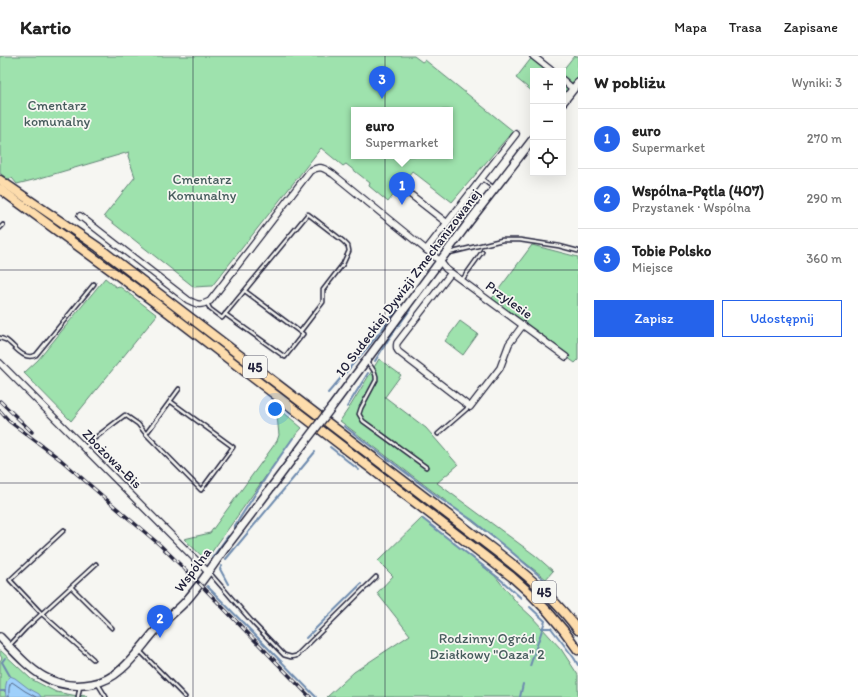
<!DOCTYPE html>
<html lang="pl">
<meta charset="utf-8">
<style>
:root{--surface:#fff;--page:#f6f6f6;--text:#222;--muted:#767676;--line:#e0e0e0;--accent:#2563eb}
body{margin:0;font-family:Itim,sans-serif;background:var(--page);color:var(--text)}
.controls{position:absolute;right:12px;top:12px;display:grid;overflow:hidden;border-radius:0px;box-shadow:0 4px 16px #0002}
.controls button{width:36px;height:36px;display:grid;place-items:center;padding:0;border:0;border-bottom:1px solid var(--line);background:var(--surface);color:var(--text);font:20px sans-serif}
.you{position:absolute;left:275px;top:353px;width:14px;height:14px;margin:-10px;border:3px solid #fff;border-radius:50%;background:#1a73e8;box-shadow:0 0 0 6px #1a73e833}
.badge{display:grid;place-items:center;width:26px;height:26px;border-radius:50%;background:var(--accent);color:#fff;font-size:13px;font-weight:700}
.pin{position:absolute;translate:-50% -33px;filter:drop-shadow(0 1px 2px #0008)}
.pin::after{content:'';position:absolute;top:21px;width:14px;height:12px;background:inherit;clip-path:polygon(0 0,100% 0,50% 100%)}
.popup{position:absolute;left:351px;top:51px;width:102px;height:52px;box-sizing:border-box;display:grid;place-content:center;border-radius:0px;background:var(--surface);filter:drop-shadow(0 1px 3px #0005);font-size:13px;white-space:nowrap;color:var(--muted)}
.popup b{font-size:15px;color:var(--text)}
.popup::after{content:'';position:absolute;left:50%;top:100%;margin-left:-8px;border:8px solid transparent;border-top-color:var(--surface)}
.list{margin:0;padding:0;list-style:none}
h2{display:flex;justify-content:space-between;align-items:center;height:52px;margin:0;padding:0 16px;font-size:17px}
h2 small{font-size:13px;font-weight:400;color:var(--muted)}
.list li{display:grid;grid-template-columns:26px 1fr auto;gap:12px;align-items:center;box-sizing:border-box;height:60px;padding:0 16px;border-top:1px solid var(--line)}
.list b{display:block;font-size:15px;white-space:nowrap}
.list p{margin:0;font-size:13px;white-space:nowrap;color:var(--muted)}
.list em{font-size:13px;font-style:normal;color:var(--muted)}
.actions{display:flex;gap:8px;padding:12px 16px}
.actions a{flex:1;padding:9px 0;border:1px solid var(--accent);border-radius:0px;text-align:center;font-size:14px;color:var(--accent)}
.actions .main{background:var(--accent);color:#fff}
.icon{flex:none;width:22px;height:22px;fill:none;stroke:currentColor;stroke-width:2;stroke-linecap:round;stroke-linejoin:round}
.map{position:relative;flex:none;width:578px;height:641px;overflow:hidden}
header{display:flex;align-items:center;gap:24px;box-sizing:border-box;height:56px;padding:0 20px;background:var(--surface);border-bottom:1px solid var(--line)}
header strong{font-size:19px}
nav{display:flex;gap:22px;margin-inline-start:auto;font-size:14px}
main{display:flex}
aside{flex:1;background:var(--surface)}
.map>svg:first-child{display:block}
.green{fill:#9ee2ad;stroke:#608274;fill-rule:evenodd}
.water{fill:#9fd0fb;stroke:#6d8aae}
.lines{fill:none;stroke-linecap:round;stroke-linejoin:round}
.shore{stroke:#546888;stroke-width:1}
.stream{stroke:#6d8aae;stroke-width:2}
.service-casing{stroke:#22223b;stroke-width:5.5}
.minor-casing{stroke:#22223b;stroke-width:8}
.tertiary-casing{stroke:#22223b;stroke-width:10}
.primary-casing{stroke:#22223b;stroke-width:11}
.service{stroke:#f6f6f2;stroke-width:2.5}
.minor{stroke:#f6f6f2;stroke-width:5.5}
.tertiary{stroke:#f6f6f2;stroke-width:7}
.primary{stroke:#fddcac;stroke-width:8}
.rail-casing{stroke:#22223b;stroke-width:3.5}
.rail{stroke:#f6f6f2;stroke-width:2;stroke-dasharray:6;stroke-linecap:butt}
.tertiary-bridge-casing{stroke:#22223b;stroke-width:10;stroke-linecap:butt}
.tertiary-bridge{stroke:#f6f6f2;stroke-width:7}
.grid{fill:none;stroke:#22223b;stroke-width:1;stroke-opacity:0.55}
.labels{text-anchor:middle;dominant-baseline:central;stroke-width:3.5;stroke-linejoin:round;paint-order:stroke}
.shield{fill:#f6f6f2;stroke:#626272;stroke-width:1}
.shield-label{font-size:13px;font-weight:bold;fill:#22223b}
.park-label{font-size:14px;fill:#475c5d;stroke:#f6f6f2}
.street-label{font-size:14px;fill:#22223b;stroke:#f6f6f2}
</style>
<header>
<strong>Kartio</strong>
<nav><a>Mapa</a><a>Trasa</a><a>Zapisane</a></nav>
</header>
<main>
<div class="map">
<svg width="578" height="641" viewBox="0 0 578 641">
<rect width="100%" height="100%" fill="#f6f6f2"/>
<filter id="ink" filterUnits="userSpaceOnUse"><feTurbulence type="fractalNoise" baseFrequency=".025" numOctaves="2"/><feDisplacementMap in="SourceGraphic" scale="8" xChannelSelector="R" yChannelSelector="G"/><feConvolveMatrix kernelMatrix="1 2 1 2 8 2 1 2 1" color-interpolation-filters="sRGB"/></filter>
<g filter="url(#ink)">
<g class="green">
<path d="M0 0H414L422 6 425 4 513 75 452 146 412 115 388 146 369 130 370 127 346 108 343 110 321 92 212 230 194 231 104 160 135 121 128 100 129 96 37 123 17 128 12 122 7 123 0 117ZM354 54H450V100H354Z"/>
<path d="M533 0 552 15H533V36L516 22Z"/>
<path d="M574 0H578V26L563 46V15H562Z"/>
<path d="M532 189 578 201V304L575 307 490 245Z"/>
<path d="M105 222 116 231 119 230 157 259 71 365 24 317 38 304Z"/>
<path d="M460 265 478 278 463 299 445 285Z"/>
<path d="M379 303 401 319 385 341 426 372 458 409 437 427 536 500 553 515 546 523 455 452 340 365 351 349Z"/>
<path d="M276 350 302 372 293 382 206 504 184 483 210 477 277 385 279 379Z"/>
<path d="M422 462 495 520 518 548 532 561 561 593 578 619V641H327L354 616 410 579 377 537 393 520 378 505Z"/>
<path d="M0 594 31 623 56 636 78 640 85 639 87 641H0V605L2 602 0 599Z"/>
</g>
<path class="water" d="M10 620 15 622 28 632 39 638 41 641H6C5 634 5 625 10 620Z"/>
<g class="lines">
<path class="shore" d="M9 641C9 636 8 629 12 626L25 635 36 641"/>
<g class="stream">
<path d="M375 305 388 284 410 254"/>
<path d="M328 337 365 294 368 291 401 249"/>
<path d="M347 351 368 317"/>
<path d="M344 370 442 444 472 464 508 493 555 533"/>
<path d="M330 391 359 414"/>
<path d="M423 463 500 523 521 542"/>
<path d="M234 471 272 412 293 382"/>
<path d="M212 502 228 480"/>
<path d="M226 503 315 396"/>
<path d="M222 510 220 513 228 528"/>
<path d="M207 530 316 641"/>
<path d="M542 572H551L574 602 578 609"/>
<path d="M306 582 361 528"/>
<path d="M5 602 2 606 10 620"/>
<path d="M530 610 545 565 530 551"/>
<path d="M0 635H5"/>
<path d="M520 641 523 628"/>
</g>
<g class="service-casing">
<g id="service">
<path d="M482 123 494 132"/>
<path d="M0 172 3 169"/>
<path d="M449 197 502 184H520L559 190 578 195"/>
<path d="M462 224 482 196"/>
<path d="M207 247 210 253 222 262 307 159 308 158 343 185 348 190 349 195 343 208 323 234V246L300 276 245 235"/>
<path d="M225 258 285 301 303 278 300 276"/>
<path d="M0 282C1 282 5 284 6 284 16 291 23 305 36 299L94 228"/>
<path d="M367 306C372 311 377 317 376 324L361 352 359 358 363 365 426 411"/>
<path d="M170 345 233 391 201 434 146 378 179 333"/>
<path d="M438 378 469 351"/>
<path d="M85 392 91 385 125 359 138 368 146 378"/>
<path d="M64 474 10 524 42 558 93 603"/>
<path d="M209 516 254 568 284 599 291 601 296 600 376 521"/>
<path d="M71 531 112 572"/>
<path d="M9 590 26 572 96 508"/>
<path d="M139 594 185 641"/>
<path d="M98 628 106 641"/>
<path d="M78 641 80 630"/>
</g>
</g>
<g class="minor-casing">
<g id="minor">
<path d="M533 0 552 15"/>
<path d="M563 24 573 33"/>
<path d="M406 135 447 167"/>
<path d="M80 160 188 244C198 249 200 250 210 245L310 115C321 109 323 112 333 118L440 205 446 213 566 301"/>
<path d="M426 194 516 78"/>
<path d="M451 217 397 287C396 291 396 294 400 297L470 351 500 312 509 288 523 269"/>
<path d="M0 307 208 516"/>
</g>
</g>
<g class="tertiary-casing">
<g id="tertiary">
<path d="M563 46 578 27"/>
<path d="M331 352 469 166 533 83"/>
<path d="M0 581C28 610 48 636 92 628 122 623 138 594 156 574 165 563 177 555 186 545 201 528 213 509 226 491 253 456 279 421 305 386"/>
</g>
</g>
<g class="primary-casing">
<g id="primary">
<path d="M0 124 98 191 506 503C533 524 558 546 578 574"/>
<path d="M0 133 112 215 165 254 512 521C537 542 559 566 578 594"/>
</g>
</g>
<use href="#service" class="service"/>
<use href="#minor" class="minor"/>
<use href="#tertiary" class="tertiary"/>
<use href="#primary" class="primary"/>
<g class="rail-casing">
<g id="rail">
<path d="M0 345 32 376"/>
<path d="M0 355 9 365 61 404 121 456 160 489 200 528 310 641"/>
</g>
</g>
<use href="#rail" class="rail"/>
<g class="tertiary-bridge-casing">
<path id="tertiary-bridge" d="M305 386 331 352"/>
</g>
<use href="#tertiary-bridge" class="tertiary-bridge"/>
</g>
</g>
<path class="grid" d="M193 0V641M385 0V641M0 214H578M0 427H578"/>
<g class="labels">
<g class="shield">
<rect x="243" y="300" width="24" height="22" rx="3"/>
<rect x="532" y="525" width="24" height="22" rx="3"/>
</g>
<g class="shield-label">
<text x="255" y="311">45</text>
<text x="544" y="536">45</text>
</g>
<g class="park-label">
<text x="57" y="49">Cmentarz<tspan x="57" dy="16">komunalny</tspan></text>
<text x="202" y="123">Cmentarz<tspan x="202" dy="16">Komunalny</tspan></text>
<text x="487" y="582">Rodzinny Ogród<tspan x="487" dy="16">Działkowy "Oaza" 2</tspan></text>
</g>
<g class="street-label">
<text transform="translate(408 227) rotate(-53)">10 Sudeckiej Dywizji Zmechanizowanej</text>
<text transform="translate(509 244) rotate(36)">Przylesie</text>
<text transform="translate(112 403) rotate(45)">Zbożowa-Bis</text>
<text transform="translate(193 514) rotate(-53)">Wspólna</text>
</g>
</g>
</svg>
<div class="controls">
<button>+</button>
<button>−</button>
<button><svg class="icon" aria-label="locate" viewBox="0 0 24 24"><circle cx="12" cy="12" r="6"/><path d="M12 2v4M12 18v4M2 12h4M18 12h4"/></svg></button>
</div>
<div class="you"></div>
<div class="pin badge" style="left:402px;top:149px">1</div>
<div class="popup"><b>euro</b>Supermarket</div>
<div class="pin badge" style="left:160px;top:582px">2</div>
<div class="pin badge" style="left:382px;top:43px">3</div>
</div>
<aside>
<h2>W pobliżu<small>Wyniki: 3</small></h2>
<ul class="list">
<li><span class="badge">1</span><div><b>euro</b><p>Supermarket</p></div><em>270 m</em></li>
<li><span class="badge">2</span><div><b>Wspólna-Pętla (407)</b><p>Przystanek · Wspólna</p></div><em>290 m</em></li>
<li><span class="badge">3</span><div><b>Tobie Polsko</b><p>Miejsce</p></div><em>360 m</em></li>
</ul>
<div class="actions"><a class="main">Zapisz</a><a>Udostępnij</a></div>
</aside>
</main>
